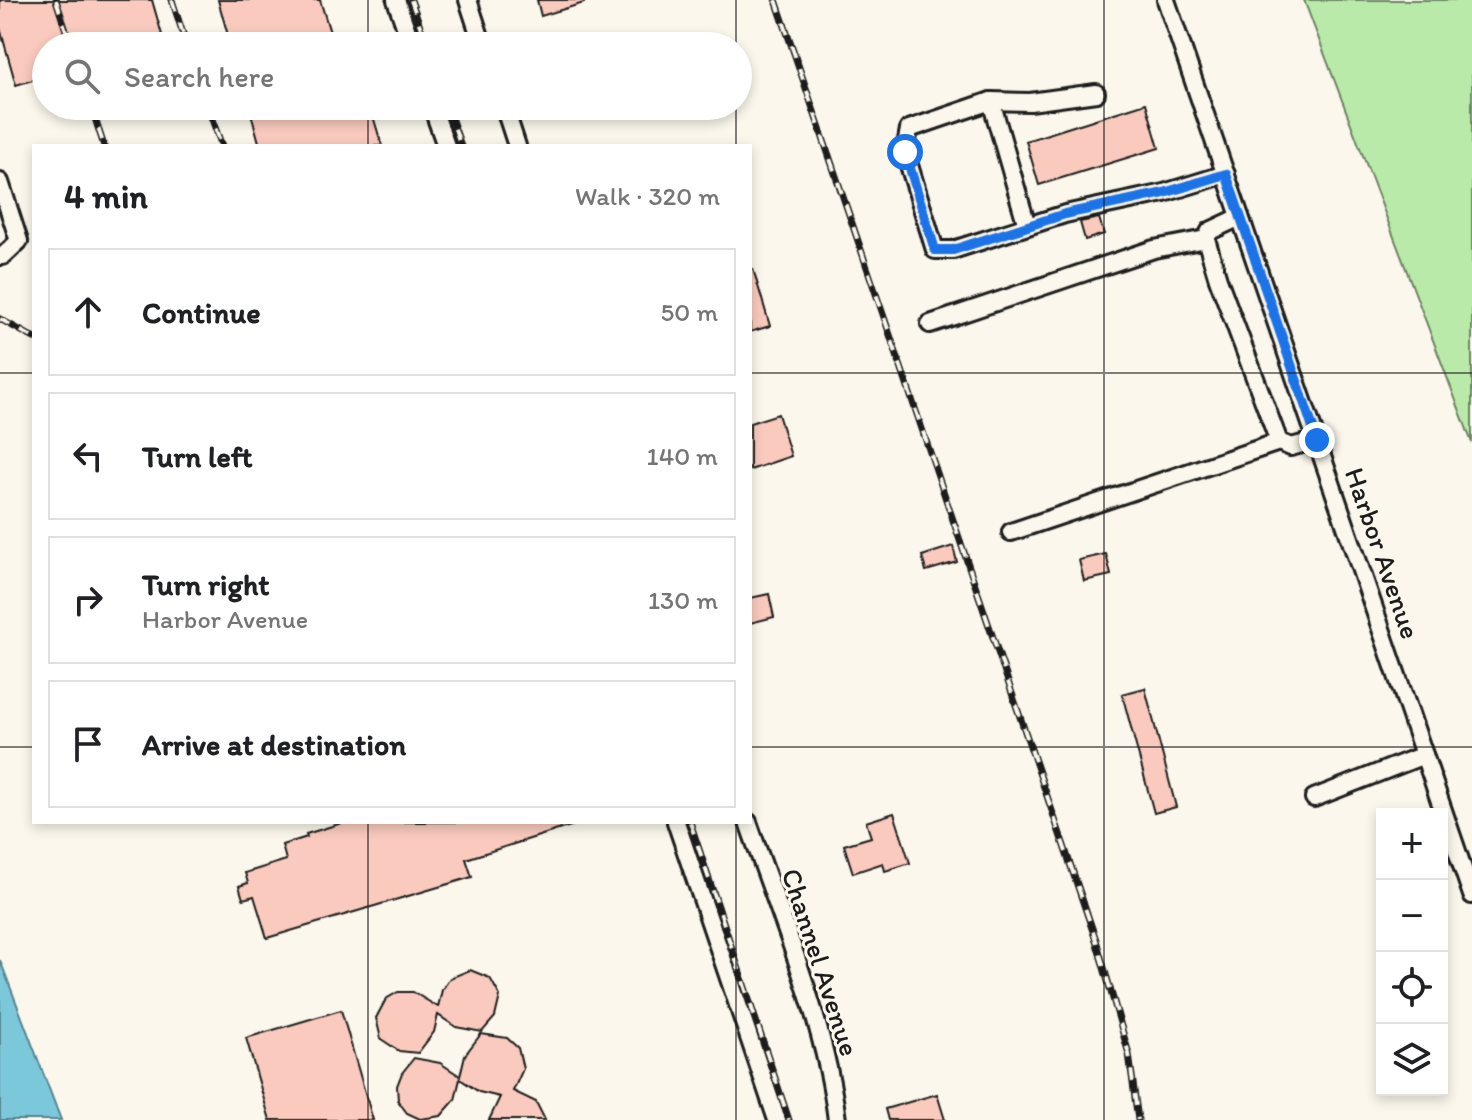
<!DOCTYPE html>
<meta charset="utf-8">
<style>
:root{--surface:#fff;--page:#f2f2f2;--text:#202124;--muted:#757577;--line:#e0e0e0}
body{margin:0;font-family:Itim,sans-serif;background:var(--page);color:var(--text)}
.controls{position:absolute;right:24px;bottom:24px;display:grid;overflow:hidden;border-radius:0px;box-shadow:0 4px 12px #0003}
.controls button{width:72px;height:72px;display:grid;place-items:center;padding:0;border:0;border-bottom:2px solid var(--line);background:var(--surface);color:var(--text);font:40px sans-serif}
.stop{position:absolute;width:24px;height:24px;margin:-18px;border:6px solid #1a73e8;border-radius:50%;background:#fff}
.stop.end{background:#1a73e8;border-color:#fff;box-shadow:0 2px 8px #0008}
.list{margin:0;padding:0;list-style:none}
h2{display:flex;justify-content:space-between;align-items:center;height:104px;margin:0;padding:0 32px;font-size:34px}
h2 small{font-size:26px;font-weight:400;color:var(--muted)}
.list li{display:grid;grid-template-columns:52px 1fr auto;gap:24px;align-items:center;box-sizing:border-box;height:128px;margin:0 16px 16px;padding:0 16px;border:2px solid var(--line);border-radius:0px}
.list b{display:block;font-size:30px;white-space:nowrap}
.list p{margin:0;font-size:26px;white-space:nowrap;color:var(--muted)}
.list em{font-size:26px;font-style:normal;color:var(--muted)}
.icon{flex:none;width:44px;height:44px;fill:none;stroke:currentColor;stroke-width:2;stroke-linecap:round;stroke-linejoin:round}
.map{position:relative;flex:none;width:1472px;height:1120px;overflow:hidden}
.search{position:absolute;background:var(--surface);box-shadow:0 4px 12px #0003;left:32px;top:32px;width:720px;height:88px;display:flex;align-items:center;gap:20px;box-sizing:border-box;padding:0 28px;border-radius:44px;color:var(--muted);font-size:30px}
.panel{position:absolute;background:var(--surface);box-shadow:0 4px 12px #0003;left:32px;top:144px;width:720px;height:680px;border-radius:0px}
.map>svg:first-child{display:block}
.green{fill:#baeaa9;stroke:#6b8362;stroke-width:2}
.water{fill:#7cc8db;stroke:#56838f;stroke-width:2}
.building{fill:#f9cabd;stroke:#1c1c1c;stroke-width:2}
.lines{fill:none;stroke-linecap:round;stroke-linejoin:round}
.minor-casing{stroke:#1c1c1c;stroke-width:22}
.minor{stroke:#fbf7ec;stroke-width:16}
.rail-casing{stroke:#1c1c1c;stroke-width:7}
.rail{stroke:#fbf7ec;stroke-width:4;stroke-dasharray:12;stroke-linecap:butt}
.route{stroke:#1a73e8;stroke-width:10}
.grid{fill:none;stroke:#1c1c1c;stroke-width:2;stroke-opacity:0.55}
.labels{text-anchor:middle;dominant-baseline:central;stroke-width:6;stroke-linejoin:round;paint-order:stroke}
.street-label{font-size:28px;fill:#1c1c1c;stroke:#fbf7ec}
</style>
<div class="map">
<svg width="1472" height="1120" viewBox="0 0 1472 1120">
<rect width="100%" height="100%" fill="#fbf7ec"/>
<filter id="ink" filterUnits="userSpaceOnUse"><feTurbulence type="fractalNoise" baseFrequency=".0125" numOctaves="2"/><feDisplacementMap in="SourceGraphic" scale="16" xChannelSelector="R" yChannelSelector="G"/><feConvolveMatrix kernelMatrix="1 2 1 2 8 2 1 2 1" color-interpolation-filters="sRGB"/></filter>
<g filter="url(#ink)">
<path class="green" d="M1304 0H1472V443Z"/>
<path class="water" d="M0 960 61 1120H0Z"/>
<g class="building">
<path d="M0 0H152L164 42 150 46H46V76L16 85 0 28Z"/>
<path d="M218 0H320L332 39 349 34 353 46H231Z"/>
<path d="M537 0H584V3L541 16Z"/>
<path d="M1146 103 1159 148 1039 185 1026 141Z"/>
<path d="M249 106H370L382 146H260Z"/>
<path d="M1099 218 1104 234 1085 240 1080 222Z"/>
<path d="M750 269H753L770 326 750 332Z"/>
<path d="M778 414 791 456 750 470V423Z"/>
<path d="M953 546 957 562 926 571 922 556Z"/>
<path d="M1106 554 1111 575 1084 581 1079 560Z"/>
<path d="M769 594 774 617 750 623V598Z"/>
<path d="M1145 688 1176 807 1154 813 1122 694Z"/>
<path d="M894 813 910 863 885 871 883 863 853 873 844 845 871 837 866 822Z"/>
<path d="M345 822H574V825L466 859 472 877 267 938 254 896 243 899 239 886 248 883 245 873 286 860 282 845 307 837 306 834Z"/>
<path d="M470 970 490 978 500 996 495 1017 482 1032 456 1027 438 1015 434 1032 418 1053 399 1051 381 1039 376 1018 386 999 398 992H413L438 1007 442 990 450 978Z"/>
<path d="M341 1010 373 1120H270L246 1038Z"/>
<path d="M481 1034 507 1038 518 1048 523 1069 513 1091 536 1102 545 1120H489L500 1097 479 1092 460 1079 455 1100 441 1116 420 1119 407 1113 398 1101 397 1086 402 1073 414 1058 440 1063 460 1076 465 1055Z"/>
<path d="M937 1094 945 1120H888L885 1109Z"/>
</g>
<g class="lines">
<g class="minor-casing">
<g id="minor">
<path d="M396 0 412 46"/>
<path d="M468 0 483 46"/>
<path d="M1166 0 1472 895"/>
<path d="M1096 93 1030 102 991 101 909 129 905 152 935 250H953L1065 214 1164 193 1226 174"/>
<path d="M991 101 1027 226"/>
<path d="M432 106 446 146"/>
<path d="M504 106 517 146"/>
<path d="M0 182 19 241 3 256H0"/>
<path d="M1240 217 1210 231 1206 239 1218 279 1279 442 1291 447 1317 440"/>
<path d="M930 324 1154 249 1206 239"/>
<path d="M1011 532 1279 442"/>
<path d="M1314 798 1424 755"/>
<path d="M676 822 777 1120"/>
<path d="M748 822C780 916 825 1021 837 1120"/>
</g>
</g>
<use href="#minor" class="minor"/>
<g class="rail-casing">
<g id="rail">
<path d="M56 0 71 46"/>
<path d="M172 0 187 46"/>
<path d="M411 0 427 46"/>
<path d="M776 0 1096 940 1129 1054 1138 1120"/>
<path d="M91 106 104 146"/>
<path d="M207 106 222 146"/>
<path d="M447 106 461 146"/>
<path d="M0 319 34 338"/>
<path d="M690 822 789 1120"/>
</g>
</g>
<use href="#rail" class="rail"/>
</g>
</g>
<g class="lines" filter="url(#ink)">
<path class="route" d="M905 152 935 250H953L1065 214 1164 193 1226 174 1317 440"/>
</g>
<path class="grid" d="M368 0V46M736 0V46M1104 0V1120M368 106V146M736 106V146M0 373H34M750 373H1472M0 747H34M750 747H1472M368 822V1120M736 822V1120"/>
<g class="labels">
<g class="street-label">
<text transform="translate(1383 553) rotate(71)">Harbor Avenue</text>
<text transform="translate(821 962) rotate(72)">Channel Avenue</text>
</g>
</g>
</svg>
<div class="controls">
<button>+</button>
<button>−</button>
<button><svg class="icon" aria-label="locate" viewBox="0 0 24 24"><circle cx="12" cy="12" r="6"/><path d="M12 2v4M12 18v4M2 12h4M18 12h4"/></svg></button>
<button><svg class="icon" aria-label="layers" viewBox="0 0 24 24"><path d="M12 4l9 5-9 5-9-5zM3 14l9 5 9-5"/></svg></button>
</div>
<div class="stop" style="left:905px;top:152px"></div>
<div class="stop end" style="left:1317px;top:440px"></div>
<div class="search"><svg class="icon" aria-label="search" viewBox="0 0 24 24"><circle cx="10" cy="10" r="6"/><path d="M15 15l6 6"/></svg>Search here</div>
<section class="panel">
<h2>4 min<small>Walk · 320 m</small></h2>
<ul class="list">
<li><svg class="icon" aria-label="ahead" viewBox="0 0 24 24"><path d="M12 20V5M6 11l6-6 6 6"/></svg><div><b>Continue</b></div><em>50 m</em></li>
<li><svg class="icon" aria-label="left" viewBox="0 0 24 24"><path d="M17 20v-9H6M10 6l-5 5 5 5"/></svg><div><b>Turn left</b></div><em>140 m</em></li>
<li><svg class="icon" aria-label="right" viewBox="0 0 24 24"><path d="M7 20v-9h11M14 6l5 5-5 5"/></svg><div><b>Turn right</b><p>Harbor Avenue</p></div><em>130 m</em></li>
<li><svg class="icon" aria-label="arrive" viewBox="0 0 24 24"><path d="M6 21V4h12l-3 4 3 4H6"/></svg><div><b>Arrive at destination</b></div></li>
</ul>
</section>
</div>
